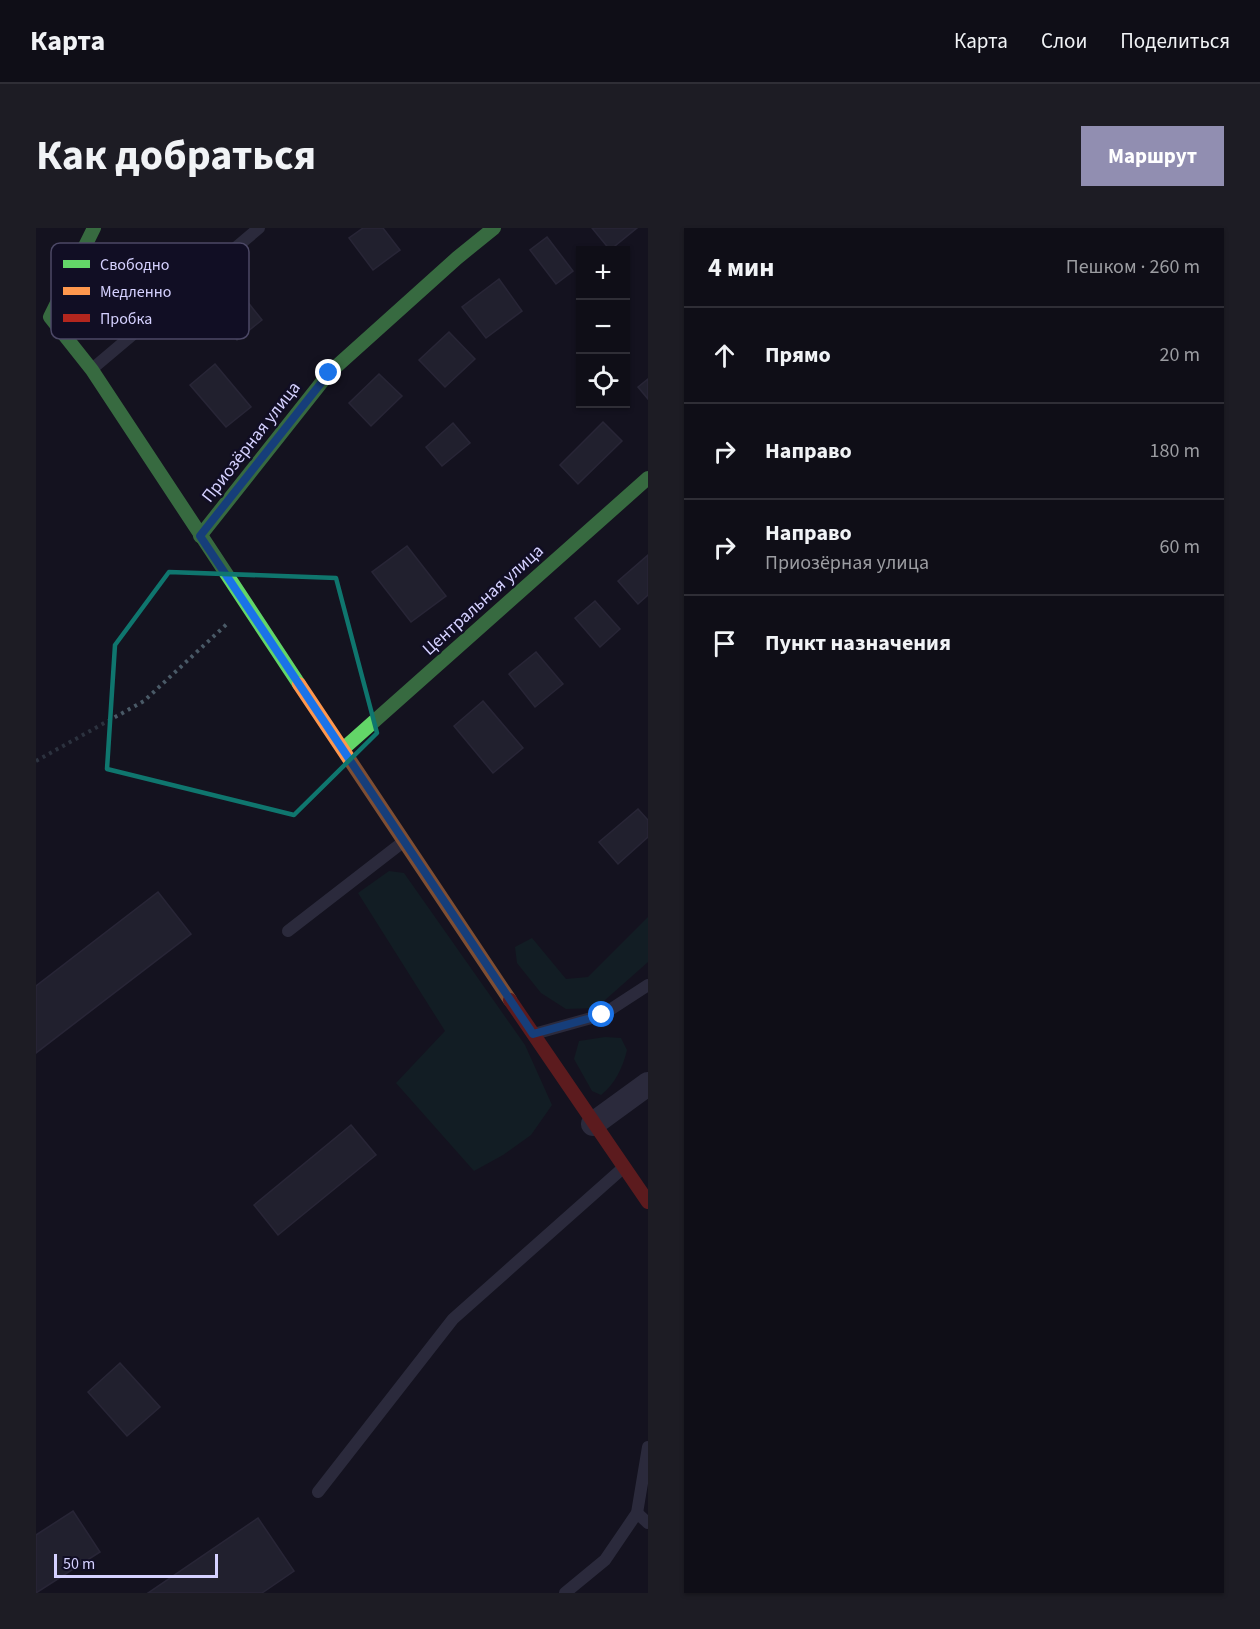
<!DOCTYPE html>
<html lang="ru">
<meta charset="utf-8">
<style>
:root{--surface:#0f0e17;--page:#1d1c24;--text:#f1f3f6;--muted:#9b9ca1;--line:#2f2e36;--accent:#918eb1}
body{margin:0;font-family:"Source Sans 3",sans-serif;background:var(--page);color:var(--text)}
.controls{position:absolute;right:18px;top:18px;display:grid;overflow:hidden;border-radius:0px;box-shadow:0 2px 4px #0004}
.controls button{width:54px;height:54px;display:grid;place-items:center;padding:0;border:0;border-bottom:2px solid var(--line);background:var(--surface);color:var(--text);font:30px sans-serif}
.scale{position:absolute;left:18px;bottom:15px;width:164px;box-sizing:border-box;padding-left:6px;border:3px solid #d5d1ff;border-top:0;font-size:16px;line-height:21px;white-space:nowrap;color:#d5d1ff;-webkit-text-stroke:4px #110e24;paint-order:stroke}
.stop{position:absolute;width:18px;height:18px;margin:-14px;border:4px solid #1a73e8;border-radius:50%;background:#fff}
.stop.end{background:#1a73e8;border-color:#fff;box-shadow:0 2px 6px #0008}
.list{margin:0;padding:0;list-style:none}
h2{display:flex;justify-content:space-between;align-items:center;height:78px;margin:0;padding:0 24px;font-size:26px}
h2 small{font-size:20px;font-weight:400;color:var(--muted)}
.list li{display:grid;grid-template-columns:39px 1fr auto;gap:18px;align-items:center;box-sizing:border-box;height:96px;padding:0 24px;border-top:2px solid var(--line)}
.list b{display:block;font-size:22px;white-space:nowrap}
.list p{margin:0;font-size:20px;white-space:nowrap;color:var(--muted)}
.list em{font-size:20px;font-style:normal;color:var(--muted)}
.icon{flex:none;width:33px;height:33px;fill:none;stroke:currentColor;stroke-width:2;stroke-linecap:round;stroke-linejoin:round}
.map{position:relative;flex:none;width:612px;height:1365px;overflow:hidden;border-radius:0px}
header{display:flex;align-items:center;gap:36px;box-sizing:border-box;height:84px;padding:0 30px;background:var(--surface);border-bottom:2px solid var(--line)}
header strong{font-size:28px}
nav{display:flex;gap:33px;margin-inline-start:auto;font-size:21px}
.intro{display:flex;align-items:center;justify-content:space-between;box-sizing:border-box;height:144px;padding:0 36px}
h1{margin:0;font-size:42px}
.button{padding:15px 27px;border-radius:0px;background:var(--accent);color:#fff;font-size:21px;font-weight:700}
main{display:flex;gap:36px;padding:0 36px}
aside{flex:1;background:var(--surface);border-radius:0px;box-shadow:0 2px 4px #0004}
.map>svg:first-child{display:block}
.green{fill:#112a2a}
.building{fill:#323141;stroke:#403d53;stroke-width:1.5}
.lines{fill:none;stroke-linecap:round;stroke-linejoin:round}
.path{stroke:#4a5a67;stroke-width:4;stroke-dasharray:3 4.5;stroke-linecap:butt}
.lane{stroke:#484860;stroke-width:12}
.street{stroke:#484860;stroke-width:24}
.fast{stroke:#63d668;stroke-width:14}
.slow{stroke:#ff974d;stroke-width:14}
.jam{stroke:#b3261e;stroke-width:14}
.route{stroke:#1a73e8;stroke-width:8}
.marked{fill:none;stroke:#0f766e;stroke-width:4.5;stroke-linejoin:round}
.labels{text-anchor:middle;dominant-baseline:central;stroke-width:5;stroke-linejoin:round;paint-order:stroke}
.street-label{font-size:18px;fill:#d5d1ff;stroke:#110e24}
.key{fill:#110e24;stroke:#4c4866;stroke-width:1.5}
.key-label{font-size:16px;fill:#d5d1ff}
</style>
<header>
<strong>Карта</strong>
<nav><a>Карта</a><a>Слои</a><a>Поделиться</a></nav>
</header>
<div class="intro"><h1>Как добраться</h1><a class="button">Маршрут</a></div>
<main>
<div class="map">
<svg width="612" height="1365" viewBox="0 0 612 1365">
<rect width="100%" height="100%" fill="#14131f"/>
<g class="green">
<path d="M353 643 368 645 489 817 516 877 495 907 467 927 438 943 360 855 409 803 322 665Z"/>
<path d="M612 689V734L560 780 530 781 505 765 481 735 479 719 496 710 530 751 552 749Z"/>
<path d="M569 809 585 810 591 822C587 839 579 856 565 867L556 863 538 831 543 813Z"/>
</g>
<g class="building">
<path d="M327 0H347L364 22 337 42 313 10Z"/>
<path d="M556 0H601L574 22Z"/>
<path d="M511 9 537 43 520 56 494 22Z"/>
<path d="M463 51 486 83 450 110 426 79Z"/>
<path d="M203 63 226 92 201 112 178 82Z"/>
<path d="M413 104 439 131 409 159 383 132Z"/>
<path d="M179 136 215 179 190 199 154 157Z"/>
<path d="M343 146 366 168 335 198 313 175Z"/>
<path d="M612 151V171L602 159Z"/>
<path d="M567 194 586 213 542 256 524 237Z"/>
<path d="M417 195 434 215 406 238 390 219Z"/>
<path d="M371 318 410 368 375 394 336 344Z"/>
<path d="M612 327V367L602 376 582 353Z"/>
<path d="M559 373 584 401 564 419 539 390Z"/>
<path d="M500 424 527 456 499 479 473 446Z"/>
<path d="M447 473 487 520 457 545 418 498Z"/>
<path d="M602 581 612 592V609L582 636 563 614Z"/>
<path d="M122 664 155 706 0 825V758Z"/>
<path d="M315 897 340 927 242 1007 218 977Z"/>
<path d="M84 1135 124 1179 91 1208 52 1164Z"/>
<path d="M37 1283 64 1324 0 1365V1307Z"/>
<path d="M222 1290 258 1343 226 1365H112Z"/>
</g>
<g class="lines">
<path class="path" d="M0 533 108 473 192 395"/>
<g class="lane">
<path d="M56 141 223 0"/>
<path d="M252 703 367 614"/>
<path d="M498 806 566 787 612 757"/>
<path d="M282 1264 417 1091 587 940"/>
<path d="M601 1285 612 1295"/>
<path d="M529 1365 569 1332 601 1285 612 1219"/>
</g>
<path class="street" d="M557 896 612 856"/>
<g class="fast">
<path d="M58 0 14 89 56 142 263 456"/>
<path d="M164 308 293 145 421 30 458 0"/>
<path d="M307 521 612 250"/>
</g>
<path class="slow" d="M263 456 474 772"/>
<path class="jam" d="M474 772 612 974"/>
</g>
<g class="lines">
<path class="route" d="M293 145 164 308 497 806 566 787"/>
</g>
<path d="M0 0H612V1365H0ZM133 344 300 350 341 505 258 587 71 541 79 417Z" fill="#14131f" fill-opacity=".55" fill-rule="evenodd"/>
<path class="marked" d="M133 344 300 350 341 505 258 587 71 541 79 417Z"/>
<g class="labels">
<g class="street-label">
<text transform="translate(215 214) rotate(-52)">Приозёрная улица</text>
<text transform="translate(447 372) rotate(-42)">Центральная улица</text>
</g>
</g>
<rect x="15" y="15" width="198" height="96" rx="9" class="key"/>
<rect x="27" y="32" width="27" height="8" fill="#63d668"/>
<rect x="27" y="59" width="27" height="8" fill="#ff974d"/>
<rect x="27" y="86" width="27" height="8" fill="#b3261e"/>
<g class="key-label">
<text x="64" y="42">Свободно</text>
<text x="64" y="69">Медленно</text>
<text x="64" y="96">Пробка</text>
</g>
</svg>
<div class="controls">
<button>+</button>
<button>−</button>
<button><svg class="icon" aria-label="locate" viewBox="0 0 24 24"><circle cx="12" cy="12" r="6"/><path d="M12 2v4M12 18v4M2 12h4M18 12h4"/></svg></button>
</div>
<div class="scale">50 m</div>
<div class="stop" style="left:566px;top:787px"></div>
<div class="stop end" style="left:293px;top:145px"></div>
</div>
<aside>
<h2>4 мин<small>Пешком · 260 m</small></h2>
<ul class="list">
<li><svg class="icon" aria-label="ahead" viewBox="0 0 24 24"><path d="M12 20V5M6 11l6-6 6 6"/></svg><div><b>Прямо</b></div><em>20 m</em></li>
<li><svg class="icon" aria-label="right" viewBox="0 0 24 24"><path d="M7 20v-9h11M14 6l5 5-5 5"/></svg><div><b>Направо</b></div><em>180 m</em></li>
<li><svg class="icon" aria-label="right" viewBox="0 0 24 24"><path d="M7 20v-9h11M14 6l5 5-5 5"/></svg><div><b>Направо</b><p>Приозёрная улица</p></div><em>60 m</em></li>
<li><svg class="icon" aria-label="arrive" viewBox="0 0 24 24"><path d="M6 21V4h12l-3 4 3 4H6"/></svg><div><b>Пункт назначения</b></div></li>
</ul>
</aside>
</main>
